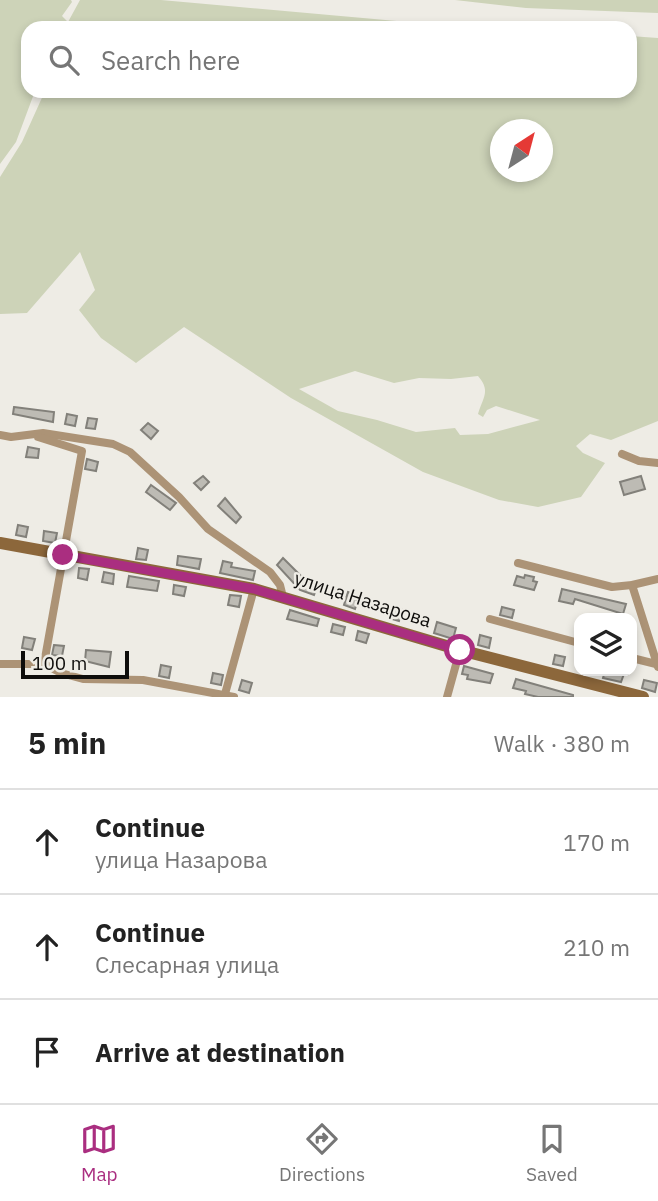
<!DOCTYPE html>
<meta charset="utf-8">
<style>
:root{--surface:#fff;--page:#f6f6f6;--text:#222;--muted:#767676;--line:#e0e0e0;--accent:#aa2e80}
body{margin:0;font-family:"IBM Plex Sans",sans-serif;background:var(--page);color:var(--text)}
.controls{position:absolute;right:21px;bottom:21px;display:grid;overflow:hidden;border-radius:14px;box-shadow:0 4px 10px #0003}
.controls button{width:63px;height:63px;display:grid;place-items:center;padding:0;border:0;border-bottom:2px solid var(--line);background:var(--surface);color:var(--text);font:35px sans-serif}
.compass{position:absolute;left:490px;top:119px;width:63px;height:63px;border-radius:50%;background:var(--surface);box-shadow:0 4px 10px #0003;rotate:36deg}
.scale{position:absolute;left:21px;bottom:18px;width:108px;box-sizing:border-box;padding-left:7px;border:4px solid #0e0d0b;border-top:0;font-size:19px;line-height:24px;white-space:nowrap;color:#0e0d0b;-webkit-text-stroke:5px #eeece5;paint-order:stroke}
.stop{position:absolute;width:21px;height:21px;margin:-16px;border:5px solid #aa2e80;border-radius:50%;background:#fff}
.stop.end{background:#aa2e80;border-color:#fff;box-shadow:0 2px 7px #0008}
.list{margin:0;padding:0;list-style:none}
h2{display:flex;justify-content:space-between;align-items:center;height:91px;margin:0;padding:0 28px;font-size:30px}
h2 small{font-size:23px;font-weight:400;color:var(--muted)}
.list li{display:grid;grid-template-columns:46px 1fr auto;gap:21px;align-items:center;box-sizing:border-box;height:105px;padding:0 28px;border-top:2px solid var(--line)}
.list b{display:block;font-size:26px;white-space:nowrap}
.list p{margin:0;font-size:23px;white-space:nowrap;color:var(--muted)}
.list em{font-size:23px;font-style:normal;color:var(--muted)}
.icon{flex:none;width:38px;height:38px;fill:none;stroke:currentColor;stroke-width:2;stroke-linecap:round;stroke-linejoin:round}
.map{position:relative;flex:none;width:658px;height:697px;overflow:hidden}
.search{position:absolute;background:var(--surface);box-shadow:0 4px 10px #0003;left:21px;right:21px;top:21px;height:77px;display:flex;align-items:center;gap:18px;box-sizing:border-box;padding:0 24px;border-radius:21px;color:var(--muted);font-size:26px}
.sheet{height:406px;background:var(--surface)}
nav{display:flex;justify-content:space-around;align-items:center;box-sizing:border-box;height:98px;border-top:2px solid var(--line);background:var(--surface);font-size:19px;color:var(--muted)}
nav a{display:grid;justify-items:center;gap:4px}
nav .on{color:var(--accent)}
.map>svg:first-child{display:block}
.green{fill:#cdd3b8;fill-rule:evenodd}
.building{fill:#bdbbb4;stroke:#82807a;stroke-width:2}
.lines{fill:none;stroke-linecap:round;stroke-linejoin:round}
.street{stroke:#ac9376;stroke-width:8}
.secondary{stroke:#8c673b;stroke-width:12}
.route{stroke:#aa2e80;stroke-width:9}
.labels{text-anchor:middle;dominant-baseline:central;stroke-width:5;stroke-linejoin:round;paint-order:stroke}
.street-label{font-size:19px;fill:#0e0d0b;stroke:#eeece5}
</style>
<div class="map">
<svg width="658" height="697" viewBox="0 0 658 697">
<rect width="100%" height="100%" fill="#eeece5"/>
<g class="green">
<path d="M0 0H71L72 2 62 16 68 22 80 0H161L430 24 536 28H28V91H35L16 142 0 164Z"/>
<path d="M455 0H658V13L526 8Z"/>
<path d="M630 36 658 38V421L611 440 590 434 576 446 583 453 605 463 581 497 538 507 499 500 423 472 291 398 184 327 136 363 101 338 79 310 95 290 80 252 27 313 0 314V177L22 142 45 91H630ZM500 130H542V172H500ZM355 371 394 383 419 378 451 379 478 376C491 391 483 397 478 414L483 417 487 410 496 406 540 420 488 434 460 435 455 428 416 432 377 420 338 411 299 389Z"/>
</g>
<g class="building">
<path d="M14 407 54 412 53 422 13 414Z"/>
<path d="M67 414 77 416 75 426 65 424Z"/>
<path d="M88 418 97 419 95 429 86 428Z"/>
<path d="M148 423 158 431 151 439 141 430Z"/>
<path d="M28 447 39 449 38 458 26 457Z"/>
<path d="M87 459 98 462 96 471 85 469Z"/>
<path d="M203 476 209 482 201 490 194 483Z"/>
<path d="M641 476 645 489 624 495 620 482Z"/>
<path d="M151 485 176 503 170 510 146 492Z"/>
<path d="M225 498 241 517 236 523 218 506Z"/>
<path d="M18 525 28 527 26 537 16 535Z"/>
<path d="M44 531 57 533 55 543 43 541Z"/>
<path d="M138 548 148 550 146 560 136 559Z"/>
<path d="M178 556 201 559 199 569 177 565Z"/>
<path d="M283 558 305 580 318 584 314 595 300 590 277 565Z"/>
<path d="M223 561 232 563 231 567 255 571 253 580 220 573Z"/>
<path d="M79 568 89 569 87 580 78 578Z"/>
<path d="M104 572 114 574 113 584 102 582Z"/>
<path d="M525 575 534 577 533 581 537 582 534 590 514 585 517 576 524 578Z"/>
<path d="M129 576 159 581 157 591 127 587Z"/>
<path d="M174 585 186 587 184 596 173 594Z"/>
<path d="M562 589 626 604 623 614 575 599 573 604 559 601Z"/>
<path d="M348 592 359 596 355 609 344 605Z"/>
<path d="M230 595 241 596 239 607 228 605Z"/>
<path d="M393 607 403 610 399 621 389 618Z"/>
<path d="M502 607 514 610 512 618 500 615Z"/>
<path d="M290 610 319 619 317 626 287 619Z"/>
<path d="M437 622 456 628 453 639 434 633Z"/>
<path d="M333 624 345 627 343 635 331 632Z"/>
<path d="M358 631 369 634 366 643 356 640Z"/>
<path d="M480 635 491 638 489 648 478 645Z"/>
<path d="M24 637 35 639 32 650 22 648Z"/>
<path d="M54 645 64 646 62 656 52 655Z"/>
<path d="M86 650 111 652 109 667 85 661Z"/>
<path d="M555 655 565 657 563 666 553 664Z"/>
<path d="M161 665 171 667 169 678 159 676Z"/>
<path d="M464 666 493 674 490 683 467 679 468 675 462 674Z"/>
<path d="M605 671H625L621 682 603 678Z"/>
<path d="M213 673 223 675 221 685 211 683Z"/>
<path d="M516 679 573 695V697H538L525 694 526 691 513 688Z"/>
<path d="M242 680 252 683 249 693 239 690Z"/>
<path d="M644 680 657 683 655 692 642 688Z"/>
</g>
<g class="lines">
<g class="street">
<path d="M0 435 11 437 43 433 113 444 130 452 179 497 208 529 270 572 280 585 283 597"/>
<path d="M38 437 82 451 44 664"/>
<path d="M622 454 639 461 658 463"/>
<path d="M518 563 612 587 632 585 658 579"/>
<path d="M632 585 658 667"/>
<path d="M490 619 579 643"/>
<path d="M632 658 656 664"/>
<path d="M0 664H44L61 673 83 679 143 680 234 697"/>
<path d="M225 694 254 589"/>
<path d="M447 697 460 650"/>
</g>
<path class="secondary" d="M0 543 254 589 460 650 643 697"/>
</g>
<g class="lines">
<path class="route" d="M63 555 254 589 460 650"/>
</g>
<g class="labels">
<g class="street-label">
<text transform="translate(363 599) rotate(18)">улица Назарова</text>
</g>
</g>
</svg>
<div class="controls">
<button><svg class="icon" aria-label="layers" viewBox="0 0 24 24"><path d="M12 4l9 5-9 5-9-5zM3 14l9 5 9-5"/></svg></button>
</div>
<svg class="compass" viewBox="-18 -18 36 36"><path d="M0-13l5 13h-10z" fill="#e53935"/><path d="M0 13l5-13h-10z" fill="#767676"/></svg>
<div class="scale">100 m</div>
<div class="stop" style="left:460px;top:650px"></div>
<div class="stop end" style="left:63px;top:555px"></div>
<div class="search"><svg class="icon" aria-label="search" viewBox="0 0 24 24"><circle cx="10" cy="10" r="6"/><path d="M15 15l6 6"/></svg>Search here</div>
</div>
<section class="sheet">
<h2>5 min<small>Walk · 380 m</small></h2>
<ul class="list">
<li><svg class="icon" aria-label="ahead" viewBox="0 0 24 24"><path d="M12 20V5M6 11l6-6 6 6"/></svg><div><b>Continue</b><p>улица Назарова</p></div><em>170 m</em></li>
<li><svg class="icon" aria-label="ahead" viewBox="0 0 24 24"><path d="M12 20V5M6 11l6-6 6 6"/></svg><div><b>Continue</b><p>Слесарная улица</p></div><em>210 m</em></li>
<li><svg class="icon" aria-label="arrive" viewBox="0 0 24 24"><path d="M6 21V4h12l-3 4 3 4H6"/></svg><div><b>Arrive at destination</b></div></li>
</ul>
</section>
<nav>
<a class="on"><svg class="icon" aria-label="map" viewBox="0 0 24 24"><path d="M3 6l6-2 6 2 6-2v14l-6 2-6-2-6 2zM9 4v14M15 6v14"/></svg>Map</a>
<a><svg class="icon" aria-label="directions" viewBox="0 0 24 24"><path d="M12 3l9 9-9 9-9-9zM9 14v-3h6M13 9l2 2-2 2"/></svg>Directions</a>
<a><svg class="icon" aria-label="saved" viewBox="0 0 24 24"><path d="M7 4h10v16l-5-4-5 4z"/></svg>Saved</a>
</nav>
